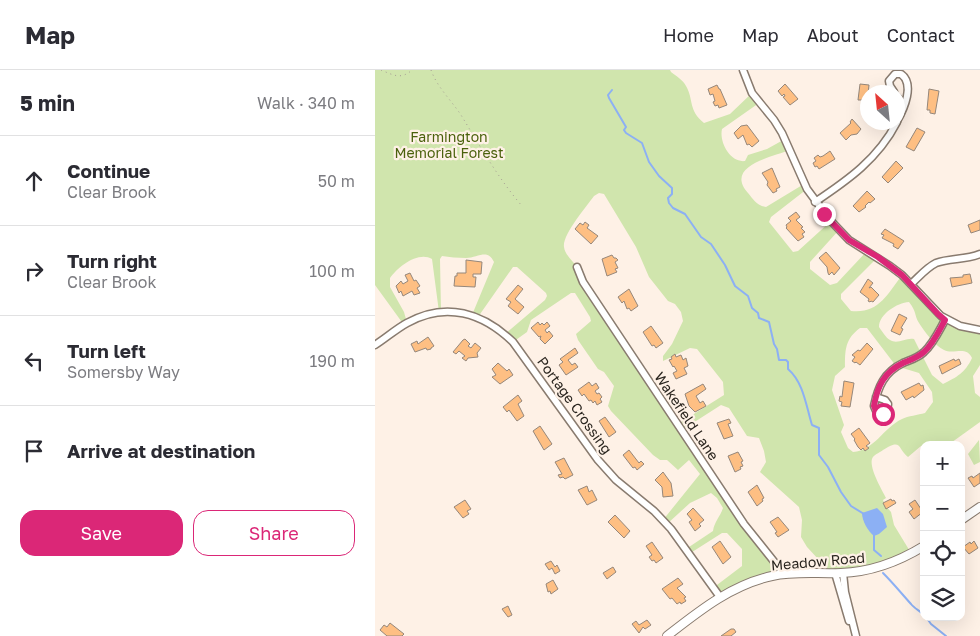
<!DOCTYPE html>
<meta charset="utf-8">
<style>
:root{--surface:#fff;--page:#f7f7f7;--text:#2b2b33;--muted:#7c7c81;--line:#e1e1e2;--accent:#db2777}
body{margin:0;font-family:"Golos Text",sans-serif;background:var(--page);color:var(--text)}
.controls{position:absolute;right:15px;bottom:15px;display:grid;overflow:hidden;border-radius:10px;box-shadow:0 5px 20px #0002}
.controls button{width:45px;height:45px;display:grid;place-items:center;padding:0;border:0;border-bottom:1px solid var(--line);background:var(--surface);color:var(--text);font:25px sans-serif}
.compass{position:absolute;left:485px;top:15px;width:45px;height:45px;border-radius:50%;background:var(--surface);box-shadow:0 5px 20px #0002;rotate:333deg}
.stop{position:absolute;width:15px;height:15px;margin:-11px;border:4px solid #db2777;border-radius:50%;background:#fff}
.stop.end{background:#db2777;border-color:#fff;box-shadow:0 1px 5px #0008}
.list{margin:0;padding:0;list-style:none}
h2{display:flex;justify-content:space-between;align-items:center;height:65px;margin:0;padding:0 20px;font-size:21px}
h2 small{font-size:16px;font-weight:400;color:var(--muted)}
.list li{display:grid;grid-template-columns:32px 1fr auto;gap:15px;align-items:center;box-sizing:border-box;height:90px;padding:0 20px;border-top:1px solid var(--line)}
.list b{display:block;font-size:19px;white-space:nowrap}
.list p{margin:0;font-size:16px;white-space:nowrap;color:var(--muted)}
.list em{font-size:16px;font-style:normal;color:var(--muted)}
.actions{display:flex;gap:10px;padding:15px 20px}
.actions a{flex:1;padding:11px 0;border:1px solid var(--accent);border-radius:15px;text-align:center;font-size:18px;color:var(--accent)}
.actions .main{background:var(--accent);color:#fff}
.icon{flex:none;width:28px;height:28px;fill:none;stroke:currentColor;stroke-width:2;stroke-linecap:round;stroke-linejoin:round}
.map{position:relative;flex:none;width:605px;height:566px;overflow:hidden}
header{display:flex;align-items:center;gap:30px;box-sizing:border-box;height:70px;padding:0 25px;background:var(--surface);border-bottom:1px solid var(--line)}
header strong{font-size:24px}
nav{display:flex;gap:28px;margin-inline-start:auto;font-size:18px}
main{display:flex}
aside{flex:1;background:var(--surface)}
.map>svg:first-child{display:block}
.green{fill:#d0e5ad;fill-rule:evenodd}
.water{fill:#8cb0f4}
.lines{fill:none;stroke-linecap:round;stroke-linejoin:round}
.stream{stroke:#8cb0f4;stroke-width:2}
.building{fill:#febf83;stroke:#95877b}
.minor-casing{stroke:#897b6f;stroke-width:9}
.tertiary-casing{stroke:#897b6f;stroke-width:10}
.path{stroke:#a59c93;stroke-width:1;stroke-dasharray:1 4;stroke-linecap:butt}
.minor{stroke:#fff;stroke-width:6}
.tertiary{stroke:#fff;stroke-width:8}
.route{stroke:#db2777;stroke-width:6}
.labels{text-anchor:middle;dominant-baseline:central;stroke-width:4.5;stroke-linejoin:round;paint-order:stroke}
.park-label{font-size:14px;fill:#4a610c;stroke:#fef1e6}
.street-label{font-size:14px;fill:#2a251f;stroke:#fef1e6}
</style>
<header>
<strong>Map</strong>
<nav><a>Home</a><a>Map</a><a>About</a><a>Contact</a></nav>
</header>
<main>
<aside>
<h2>5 min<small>Walk · 340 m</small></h2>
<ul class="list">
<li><svg class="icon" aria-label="ahead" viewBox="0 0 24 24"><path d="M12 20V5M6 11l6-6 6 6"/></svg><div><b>Continue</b><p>Clear Brook</p></div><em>50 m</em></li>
<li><svg class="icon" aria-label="right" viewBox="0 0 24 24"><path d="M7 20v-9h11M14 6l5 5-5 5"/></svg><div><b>Turn right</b><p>Clear Brook</p></div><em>100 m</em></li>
<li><svg class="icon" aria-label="left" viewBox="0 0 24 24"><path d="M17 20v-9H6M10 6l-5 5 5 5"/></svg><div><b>Turn left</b><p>Somersby Way</p></div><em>190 m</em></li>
<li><svg class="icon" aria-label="arrive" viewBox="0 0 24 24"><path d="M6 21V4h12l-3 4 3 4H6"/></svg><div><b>Arrive at destination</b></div></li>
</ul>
<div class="actions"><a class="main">Save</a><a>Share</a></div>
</aside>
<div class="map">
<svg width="605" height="566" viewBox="0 0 605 566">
<rect width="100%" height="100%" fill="#fef1e6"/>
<g class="green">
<path d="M0 0H295L296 2C301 6 308 10 311 16 319 30 313 40 329 53L355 44 377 23 384 33 347 59C344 72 355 93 370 91L373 85 392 79 410 69 415 80C397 87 349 96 373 123 378 129 382 136 391 137L429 114 432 119 396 147 394 152 418 182 423 181 456 151 464 160 435 192V199L455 215 462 213 492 181 503 187 466 224V229L476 241C503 244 512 225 527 205L570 250 605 260V295L598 306 600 323 605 327V352L573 375 552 374 546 376 533 387C522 378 527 368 508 380 506 382 500 384 498 387 492 395 507 420 511 428L508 430 510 435 516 442 519 455 536 483 516 493 456 503 432 477 426 467 427 450 424 437 385 402 391 392 389 381 384 368 372 366 354 338 346 335 307 360 369 454 409 504 345 527 338 518 367 496V479L352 463H347L314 484 311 479 338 461C339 452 345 447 348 438L342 428 336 423 315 433 292 454 288 450 325 404 314 390 303 400 292 390H285L278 385 236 341 233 336 239 316 229 302 223 299 203 270 201 264 216 251 215 247 200 223H196L156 250 152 262 138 272 130 264 170 230 172 226 171 223 142 197H138L103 247 97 245 119 192C112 178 103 188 91 188 83 188 74 187 67 186L65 189 66 242H64L57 189C43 181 23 197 15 208V217L29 242 32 253 29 255 0 215ZM224 123 229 124 261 177 274 207 293 231 300 234 306 242 308 251 297 274 288 286V291L315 278 322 279 348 312 349 325 303 354 202 197C198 191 190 185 189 177 187 165 212 136 219 126ZM534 232C542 242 539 245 544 253 549 261 560 276 569 280 579 285 591 275 597 288 590 303 582 307 568 314L557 305 539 269C531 267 523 275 515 270 511 268 507 261 504 257 504 244 522 233 534 232ZM485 258H492L521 296 544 303 557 322 558 332 550 343C543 345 533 346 527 349 508 358 500 380 478 382L473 378 466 362 469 355 457 320 460 306 470 297C470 280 470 269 485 258Z"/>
<path d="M604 370 605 392 599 395 593 384Z"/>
</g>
<path class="water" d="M502 438 508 444 512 457 504 464 499 466C493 461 487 451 487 443Z"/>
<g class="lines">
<g class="stream">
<path d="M237 20 233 25 234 28 251 57 249 60 251 63 267 73 274 92 284 106 297 118V124L293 128 294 133 298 138 310 144 326 167 336 174 350 195 360 216 373 226 377 238 383 243 384 248 394 252 399 274 402 279 404 290H411L413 292V299C429 313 431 336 437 355L444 358V385L453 397 466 422 476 436 489 444"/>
<path d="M499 465V480L506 486"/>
<path d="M508 503C518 513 527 524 536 534 539 538 545 541 549 545"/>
<path d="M551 547 556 554 571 566"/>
</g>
</g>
<g class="building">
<path d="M410 14 423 29 415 35 408 27 410 26 409 24 407 26 403 21Z"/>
<path d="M485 14 494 15 492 34 488 33V30H483Z"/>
<path d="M342 15 344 19H345L352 35 344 38 343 35 340 36 338 32 340 31 338 24 335 25 333 19Z"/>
<path d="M554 19 564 21 560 44 555 43V40H552Z"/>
<path d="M477 49 486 59 482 64 476 65 471 70 465 63 476 53 475 52Z"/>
<path d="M372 55 384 71 377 77 374 74 372 75 368 65 363 69 359 63 366 56Z"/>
<path d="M542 58 550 62 539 81 531 77Z"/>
<path d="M455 81 460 89 444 99 442 96 440 97 438 93 441 91 439 88 443 85 445 87 448 86Z"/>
<path d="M521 91 528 98 513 113 507 107Z"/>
<path d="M397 98 405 117 401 119 402 121 398 123 392 115 393 112 387 103Z"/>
<path d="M492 121 500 129 495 133 494 132 490 136 491 137 484 142 478 136Z"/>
<path d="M421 142 425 147 421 150 428 157 426 158 430 162 427 164 429 167 423 171 411 158 412 157 411 155 416 151 413 148Z"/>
<path d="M605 150V160L596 163 593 155Z"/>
<path d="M210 152 214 155 212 158 223 166 216 174 200 159 205 153 208 155Z"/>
<path d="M510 159 529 171 523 179 518 176 519 174 507 168 509 165 506 164Z"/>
<path d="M451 182 465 198 459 205 457 202 454 205 453 203 452 197 444 188Z"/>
<path d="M237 185 239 188H241L243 190 240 192 243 198 240 199 242 202 232 206 227 189Z"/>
<path d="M91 190 107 192 106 204H98V207H101L100 217 79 216 80 206H82V203H91Z"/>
<path d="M35 203 39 211 41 210 45 216 42 218 45 223 39 225 37 221 28 226 26 221 24 223 21 216 26 211 28 214 33 211 30 205Z"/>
<path d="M595 204 597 213 577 217 575 208 588 207V205Z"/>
<path d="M493 209 498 213 494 218 496 217 504 225 498 232 496 231 495 232 493 231 494 229 485 222Z"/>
<path d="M143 215 148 219 140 229 149 237 143 244 133 236 136 232 131 229Z"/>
<path d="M254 219 263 236 256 241 254 238 252 239 249 231 247 233 243 227Z"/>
<path d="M524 244 532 248 526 258 528 259 525 265 516 261Z"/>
<path d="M163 252 165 255 167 253 169 255 172 252 175 256 170 260 172 263 174 261 178 266 170 274 165 269 166 266 164 267 156 258Z"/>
<path d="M276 256 288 273 281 278 279 275 277 276 268 262Z"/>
<path d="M53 267 59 276 56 278V279L52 280 51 278 40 282 36 274 42 271 43 274Z"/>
<path d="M90 269 95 274 93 276 96 278 100 273 106 278 102 283 103 287 93 288 91 291 87 288 90 286 84 281 81 284 78 282 88 270Z"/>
<path d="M492 273 498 279 485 295 481 292 480 293 477 291 480 287 477 285 483 280 485 281Z"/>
<path d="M200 278 203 283 193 290 197 295 200 293 203 297 191 305 184 295 188 292 185 289Z"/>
<path d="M300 284 301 287 306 285 308 290 311 288 313 296 309 298 312 304 301 309 298 303 302 301 299 296 298 297 294 290 297 289 296 287Z"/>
<path d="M579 289 580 291 584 289 586 294 567 304 564 296Z"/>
<path d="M123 293 132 301 134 299 138 305 125 314 117 307 121 305 117 299Z"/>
<path d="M469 311 479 313 475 337 466 336 467 332 464 331 465 326 467 327Z"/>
<path d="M214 312 217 316 221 313 224 318 220 321 222 324 224 323 227 327 225 329 227 332 222 335 220 331 218 333 216 330 214 331 209 324 207 326 203 320Z"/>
<path d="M544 313 546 316 548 315 549 320 539 328 538 326 531 330 526 322Z"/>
<path d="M328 314 331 319 321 326 325 333 328 331 331 336 320 342 314 336 310 324Z"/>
<path d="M143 325 147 331 143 334 149 346 142 351 134 340 132 342 128 337Z"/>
<path d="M230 347 241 362 234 367 224 351Z"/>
<path d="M354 349 356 353 353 354 358 366 349 369 342 353Z"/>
<path d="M165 356 177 374 169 380 158 361Z"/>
<path d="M484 358 495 373 491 376 494 378 490 381 488 378 486 380 483 377 479 370 480 369 476 364Z"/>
<path d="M254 380 264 393 266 391 269 394 262 400 260 397 258 398 248 385Z"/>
<path d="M363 382 368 391 366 392 368 396 365 397 366 399 360 402 353 386Z"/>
<path d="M189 388 198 405 190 409 188 407 185 408 183 405 187 404 180 392Z"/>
<path d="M288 402 296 413 298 426 288 427 287 417 280 410Z"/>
<path d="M605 403V413L599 417 593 408 597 406 598 408Z"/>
<path d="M382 415 389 428 387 429 388 431 382 436 373 422Z"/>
<path d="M212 416 214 422 217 420 222 430 212 435 203 420Z"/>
<path d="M516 429 517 431 519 430 521 433 511 439 508 433Z"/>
<path d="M90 430 96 439 92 441 94 444 88 448 79 437Z"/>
<path d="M540 430 548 442 539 449 534 442 538 439 534 434Z"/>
<path d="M318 438 329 450 324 454 326 456 320 461 314 452 317 450 312 444Z"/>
<path d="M240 445 255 461 249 468 233 452Z"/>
<path d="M403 447 414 460 403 467 400 463 402 462 395 452Z"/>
<path d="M345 471 356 487 348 494 337 477Z"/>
<path d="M599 471 603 478 594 484 588 477 595 472 596 474Z"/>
<path d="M277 472 288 488 281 493 279 490 277 491 274 487 277 485 271 476Z"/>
<path d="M176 491 180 497 182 495 185 501 180 504 177 498 174 500 170 494Z"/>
<path d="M238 497 241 502 232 509 228 503Z"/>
<path d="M303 508 308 514 302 518 311 527 309 528 311 531 306 534 305 532 302 534 297 528 295 529 287 519Z"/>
<path d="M178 510 183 519 176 524 175 521 173 522 171 514Z"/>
<path d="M133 536 137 545 133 547 127 539Z"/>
<path d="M272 550 276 555 270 559 268 557 264 563 257 554 261 551 264 555Z"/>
<path d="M15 553 29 564 27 566H12L5 560 9 555 12 557Z"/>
<path d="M356 559H359L361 562 356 566H346Z"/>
</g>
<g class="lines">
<g class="minor-casing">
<g id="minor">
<path d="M368 0 377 23 399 50 407 63 432 119 455 150 474 170 515 196 527 205 566 246 585 256 605 260"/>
<path d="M519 22 515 16 514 11 520 4H526C540 14 529 39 522 51"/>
<path d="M522 27 529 34"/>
<path d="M440 132C473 110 503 89 522 52"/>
<path d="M202 197 208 212 369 454 409 504"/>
<path d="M536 214C544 207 551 198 561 193 575 188 590 190 605 184"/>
<path d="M0 275C11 268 21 259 32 253 71 231 108 243 138 272L223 390 241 410 279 441 296 459 345 527"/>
<path d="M501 327 510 330 513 334 512 341 509 344 502 343 499 336C503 317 509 302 528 293 535 290 543 288 549 282 558 274 564 261 570 250"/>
<path d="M460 503 474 551"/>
<path d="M468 503 470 522 481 566"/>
</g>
</g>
<g class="tertiary-casing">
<g id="tertiary">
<path d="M586 450 605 437"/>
<path d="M292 566C324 541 356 515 397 506 420 501 443 504 466 503 496 502 523 492 549 476"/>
</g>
</g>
<g class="path">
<path d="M6 0C18 5 26 10 37 0"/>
<path d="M56 0C62 17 76 30 86 45 105 76 123 108 147 136"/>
</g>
<use href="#minor" class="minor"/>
<use href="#tertiary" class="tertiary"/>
</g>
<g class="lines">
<path class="route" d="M449 144 474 170 503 187 527 205 563 244 570 250C564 261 558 274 549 282 542 288 535 290 528 293 509 302 502 317 499 336L502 343 508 344"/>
</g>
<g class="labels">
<g class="park-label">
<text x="74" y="66">Farmington<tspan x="74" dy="16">Memorial Forest</tspan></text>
</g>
<g class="street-label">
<text transform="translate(200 335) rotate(54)">Portage Crossing</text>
<text transform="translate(312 346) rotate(56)">Wakefield Lane</text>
<text transform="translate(443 491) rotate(-5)">Meadow Road</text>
</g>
</g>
</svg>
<div class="controls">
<button>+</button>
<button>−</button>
<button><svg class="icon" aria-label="locate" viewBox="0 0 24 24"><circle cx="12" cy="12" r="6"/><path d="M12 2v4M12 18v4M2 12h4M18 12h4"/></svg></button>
<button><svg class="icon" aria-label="layers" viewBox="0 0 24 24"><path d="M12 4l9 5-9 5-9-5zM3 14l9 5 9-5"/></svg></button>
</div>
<svg class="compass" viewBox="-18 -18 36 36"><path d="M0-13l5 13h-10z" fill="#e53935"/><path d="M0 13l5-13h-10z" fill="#7c7c81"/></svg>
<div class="stop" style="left:508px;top:344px"></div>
<div class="stop end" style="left:449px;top:144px"></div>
</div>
</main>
